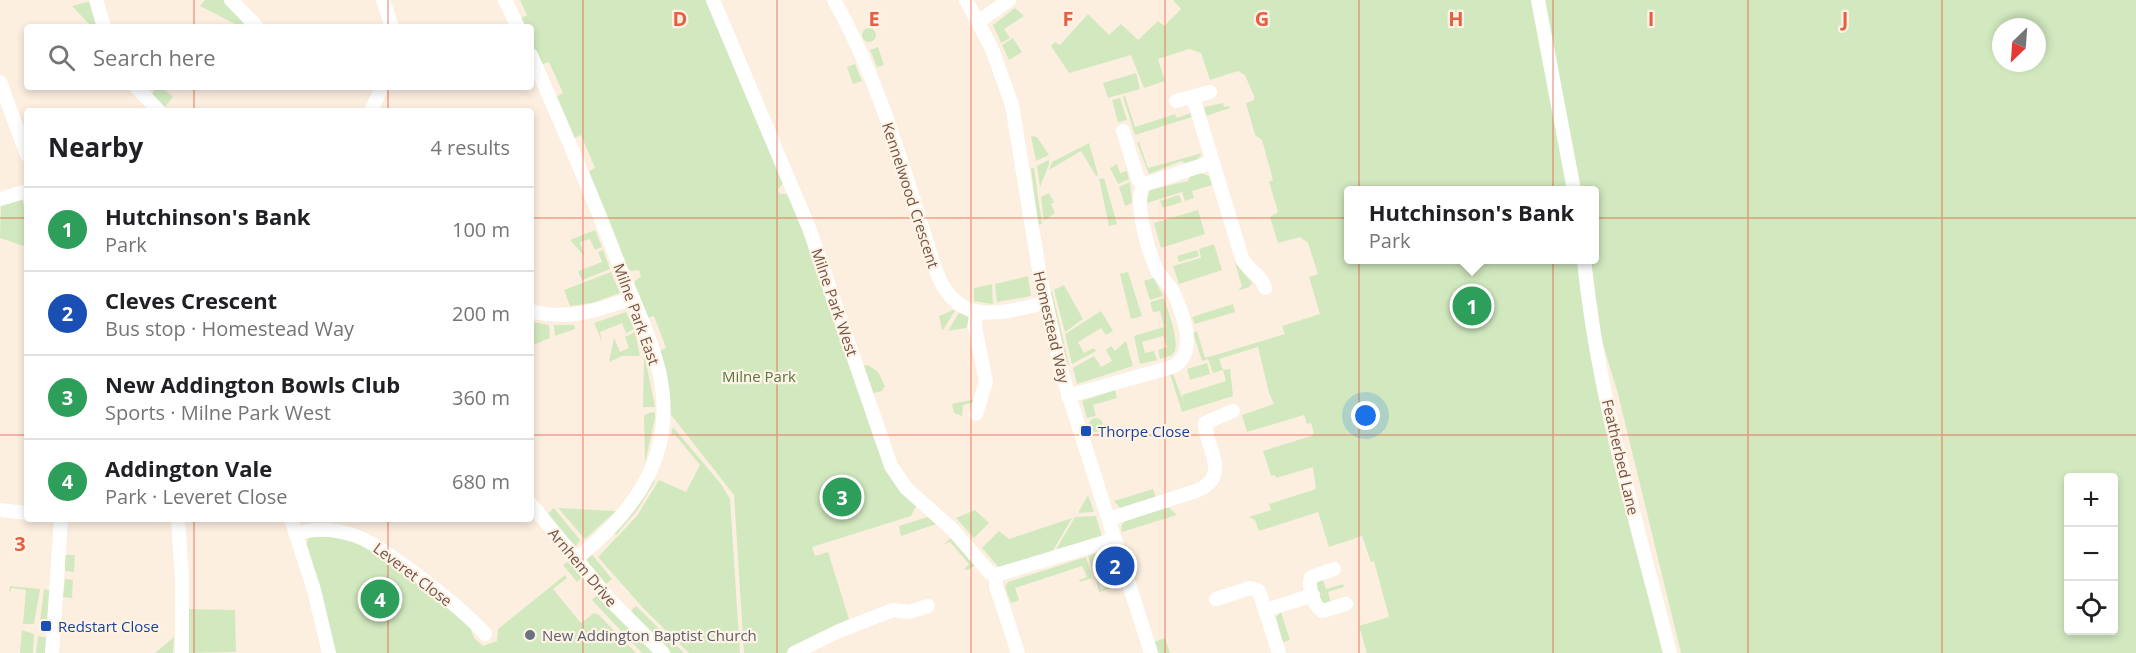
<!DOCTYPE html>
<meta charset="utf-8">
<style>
:root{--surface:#fff;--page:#f6f6f6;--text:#202124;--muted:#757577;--line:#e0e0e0;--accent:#2563eb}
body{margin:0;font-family:"Open Sans",sans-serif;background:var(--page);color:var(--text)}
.controls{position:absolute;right:18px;bottom:18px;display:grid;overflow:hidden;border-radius:6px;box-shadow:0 3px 9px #0003}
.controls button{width:54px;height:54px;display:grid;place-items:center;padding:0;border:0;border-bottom:2px solid var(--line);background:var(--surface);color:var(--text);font:30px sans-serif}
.compass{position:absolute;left:1992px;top:18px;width:54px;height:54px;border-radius:50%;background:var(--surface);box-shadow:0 3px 9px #0003;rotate:205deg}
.you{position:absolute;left:1366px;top:416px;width:21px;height:21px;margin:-15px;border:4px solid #fff;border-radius:50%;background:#1a73e8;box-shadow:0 0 0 9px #1a73e833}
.badge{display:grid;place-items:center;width:39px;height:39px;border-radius:50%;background:var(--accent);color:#fff;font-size:20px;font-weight:700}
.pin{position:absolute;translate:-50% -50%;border:3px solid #fff;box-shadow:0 2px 6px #0006}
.popup{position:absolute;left:1344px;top:186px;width:255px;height:78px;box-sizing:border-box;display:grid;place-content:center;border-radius:6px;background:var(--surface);filter:drop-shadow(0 2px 4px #0005);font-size:20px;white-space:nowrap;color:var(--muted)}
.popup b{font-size:22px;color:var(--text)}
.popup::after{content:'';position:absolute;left:50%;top:100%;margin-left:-12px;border:12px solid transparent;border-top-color:var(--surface)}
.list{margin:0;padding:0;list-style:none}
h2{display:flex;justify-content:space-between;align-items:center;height:78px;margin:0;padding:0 24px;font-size:26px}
h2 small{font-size:20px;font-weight:400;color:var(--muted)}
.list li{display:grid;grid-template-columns:39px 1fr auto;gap:18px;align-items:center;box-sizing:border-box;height:84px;padding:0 24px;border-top:2px solid var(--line)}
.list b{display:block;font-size:22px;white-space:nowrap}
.list p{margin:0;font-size:20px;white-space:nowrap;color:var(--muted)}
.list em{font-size:20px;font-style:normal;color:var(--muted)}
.icon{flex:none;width:33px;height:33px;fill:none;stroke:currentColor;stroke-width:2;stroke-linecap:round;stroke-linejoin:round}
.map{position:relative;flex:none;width:2136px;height:653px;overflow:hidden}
.search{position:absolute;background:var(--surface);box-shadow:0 3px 9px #0003;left:24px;top:24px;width:510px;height:66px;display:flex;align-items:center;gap:15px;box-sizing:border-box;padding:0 21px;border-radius:6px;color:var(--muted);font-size:22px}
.panel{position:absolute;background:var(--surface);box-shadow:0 3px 9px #0003;left:24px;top:108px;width:510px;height:414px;border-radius:6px}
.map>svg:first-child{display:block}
.green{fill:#d2e9bf;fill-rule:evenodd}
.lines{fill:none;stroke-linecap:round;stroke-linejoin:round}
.minor{stroke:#fff;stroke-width:14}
.grid{fill:none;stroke:#e75e43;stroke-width:1.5;stroke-opacity:0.55}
.transit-dot{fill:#1a4fb4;stroke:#fff3e6;stroke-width:2}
.worship-dot{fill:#6b7280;stroke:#fff3e6;stroke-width:2}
.labels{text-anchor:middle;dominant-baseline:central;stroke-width:4.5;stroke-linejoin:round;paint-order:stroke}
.street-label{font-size:15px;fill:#725447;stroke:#fff3e6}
.park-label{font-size:15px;fill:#547840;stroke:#fff3e6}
.transit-label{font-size:15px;fill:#164399;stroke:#fff3e6;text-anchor:start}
.worship-label{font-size:15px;fill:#5b616d;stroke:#fff3e6;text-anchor:start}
.grid-label{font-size:20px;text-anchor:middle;font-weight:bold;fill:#e75e43;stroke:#fff3e6;stroke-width:4.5;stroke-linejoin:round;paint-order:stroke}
</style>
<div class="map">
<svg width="2136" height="653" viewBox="0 0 2136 653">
<rect width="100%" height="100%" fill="#fcefe0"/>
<g class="green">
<path d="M205 0H226L248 27H241L200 6Z"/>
<path d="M520 0H709L784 182 778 190 780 194H789L858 377 916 506 911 516 812 547 815 556 828 552 849 619 786 653H744L734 495 668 411 657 352 666 348 654 316 645 319 633 283 641 276 639 270 631 271 626 268 587 172 595 168 581 135 572 139 554 98 563 93 549 62 540 65 531 47V27H522L518 20 527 15Z"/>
<path d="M1173 0H1533L1571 190H1349V260H1579L1664 653H1367L1359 626 1389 617 1374 561 1371 562 1362 536 1329 547 1318 512 1259 531 1255 520 1249 517 1271 510 1269 504 1316 489 1313 467 1276 478 1275 475 1271 476 1263 451 1311 436 1314 433 1311 423 1307 424 1304 415 1247 432 1242 415 1274 404 1269 393 1258 347 1219 359 1223 370 1230 369 1233 396 1182 412 1170 374H1173L1184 403 1182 395 1226 381 1223 370 1213 373 1208 359 1202 361 1193 333 1197 331 1205 358 1285 334 1282 326 1320 314 1309 277 1318 274 1308 243 1300 237 1278 243 1270 217 1278 212 1269 182 1273 180 1262 140 1255 135 1246 103 1254 100V96L1245 75 1238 71 1210 80 1201 53 1189 49 1158 59 1165 81 1144 88 1131 55 1069 73 1051 46 1055 42 1060 45 1088 14 1109 35 1121 24 1138 40 1158 21 1164 26 1181 9Z"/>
<path d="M1544 0H2136V653H1681L1618 394 1602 341 1591 260H1595V190H1581ZM2001 27H2037V63H2001ZM2068 478H2114V630H2068Z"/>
<path d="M90 1 99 27H92L72 6Z"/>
<path d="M1015 8 1024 16 1004 29 1010 38 1001 43 993 25Z"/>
<circle cx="869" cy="35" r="7"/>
<path d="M1013 38 1022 52 1009 60 1002 45Z"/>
<path d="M878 47 884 65 877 67 870 50Z"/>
<path d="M855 64 862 81 853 84 847 67Z"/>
<path d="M1136 73 1140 89 1108 98 1103 83Z"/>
<path d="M156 87H161L173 97 163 109 151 97Z"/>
<path d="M1125 96 1135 127 1175 114 1177 118 1191 113 1192 117 1135 135 1123 97Z"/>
<path d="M1120 98 1127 120 1118 122 1112 100Z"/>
<path d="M1223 103 1224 107 1229 106 1230 108 1206 116 1204 107Z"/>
<path d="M1031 136 1037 137 1049 155 1036 161Z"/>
<path d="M1139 142 1148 168 1202 153 1197 160 1185 163 1181 161 1149 174 1137 143Z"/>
<path d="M1089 143 1098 175 1096 176 1081 151 1049 170 1052 162Z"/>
<path d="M1049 160V164L1040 187 1037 166Z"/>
<path d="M1117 164 1120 173 1127 171 1129 179 1118 184 1110 168Z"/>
<path d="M1031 168H1034L1042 224 1038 225Z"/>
<path d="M1200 173 1209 176 1212 185 1192 191 1194 198 1185 201 1182 192 1147 203 1149 190 1188 181 1190 176Z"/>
<path d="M1104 178 1117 224 1109 226 1099 179Z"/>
<path d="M1130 182 1132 203 1125 206 1119 187Z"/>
<path d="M1049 193 1054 202 1051 204 1055 213 1044 221 1041 197Z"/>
<path d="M1179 195 1182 202 1163 208 1160 201Z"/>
<path d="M22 197 27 223V247L0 238 1 203Z"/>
<path d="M1198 210 1205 234 1161 248 1154 223Z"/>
<path d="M595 230 602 247 595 250 590 239 580 242 585 257 570 240Z"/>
<path d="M1214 244 1222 270 1179 284 1173 266 1201 258 1199 249Z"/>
<path d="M603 250 610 269 582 280 578 271 602 262 598 252Z"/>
<path d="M1197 250 1199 256 1179 262 1177 256Z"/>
<path d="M1235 263 1252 283 1249 287 1238 291 1242 286Z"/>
<path d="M611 272 620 293 592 303 570 306 564 290Z"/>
<path d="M1128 272 1142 316 1131 319 1120 274Z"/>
<path d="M1028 276 1031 296 997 302 995 284Z"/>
<path d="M1154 278 1163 296 1150 300 1144 281Z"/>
<path d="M992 284 993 304 974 301V288Z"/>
<path d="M1064 285 1083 319 1065 332 1054 290Z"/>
<path d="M1052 291 1069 365 1066 366 1049 292Z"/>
<path d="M1164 298C1167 309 1182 345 1173 354 1170 357 1164 357 1160 359L1158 350 1167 347 1163 336 1142 342 1145 353 1154 351 1157 360 1140 364 1134 336 1164 327 1160 311 1153 312 1150 302Z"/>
<path d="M1233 304 1235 312 1195 324 1192 317Z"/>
<path d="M956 309 943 330H942L939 316Z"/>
<path d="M960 311 970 316 966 328 948 331Z"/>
<path d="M1101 311 1113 331 1106 335 1101 328 1078 342 1084 353 1094 348 1096 351 1072 364 1065 334Z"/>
<path d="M626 312 634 329 626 333 622 323 600 332 602 342 594 323Z"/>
<path d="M533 322 549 325 550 338 533 345Z"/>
<path d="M554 325H574L575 329 555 336Z"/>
<path d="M635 332 640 356H622L609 362 614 338 620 352 629 348 625 337Z"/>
<path d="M1126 341 1133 366 1077 384 1073 368 1094 356 1101 367 1112 361 1106 350 1111 346 1115 351Z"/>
<path d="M644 352 655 407H643Z"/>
<path d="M1207 363 1210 374 1190 380 1187 369Z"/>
<path d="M868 365 878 372 885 386 882 391 871 394 862 366Z"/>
<path d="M1115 390 1117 398 1093 405 1096 416 1087 418 1082 401Z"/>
<path d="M976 399V402L963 405 962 416 954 413 952 404Z"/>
<path d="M652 412 655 413V418L645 463 644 415Z"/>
<circle cx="1096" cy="425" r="7"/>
<path d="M673 427 721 484 730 499 740 653H689L645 610 598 557 637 516 659 480 686 492 700 465 675 435H671Z"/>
<path d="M652 479 655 481 638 509 616 535 614 532Z"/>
<path d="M1153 489 1156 497 1120 508 1114 501Z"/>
<path d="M1088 495 1094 512 1078 513Z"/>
<path d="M1168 507 1177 515 1122 532 1121 526 1125 521Z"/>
<path d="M554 508 580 540 575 548 547 514Z"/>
<path d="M559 509V508L616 511 585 539Z"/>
<path d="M975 510 989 523 974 538 956 518Z"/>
<path d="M1096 516 1102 537 1054 553 1075 517Z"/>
<path d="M928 517 936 524 901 536 899 526Z"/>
<path d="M1072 518 1051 554 1001 570 982 548 999 531 1009 539Z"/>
<path d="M332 535 367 546 468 621 474 638 483 646 497 641 498 629 565 575 567 578 553 589 581 623 594 613 599 615 636 653H334L306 545 309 536Z"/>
<path d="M951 538 975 565 968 570 964 569 969 564 950 542 943 545Z"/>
<path d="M1105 551 1110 553 1120 585 1099 592 1096 577 1101 590 1112 585 1104 563 1092 567 1094 575 1088 556Z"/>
<path d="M590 552 612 579 605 585 586 561Z"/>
<path d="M65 555H75L74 572 65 571Z"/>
<path d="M1086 557 1092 578 1080 582 1079 580 1087 577 1082 566 1015 588 1019 600 1011 603 1005 587 1008 582Z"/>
<path d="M570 560 580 572 581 578 577 582 563 565Z"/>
<path d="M1322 577 1326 589 1343 584 1344 587 1328 592 1331 604 1326 606 1320 602 1315 582Z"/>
<path d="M65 579 73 580 72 598 63 597Z"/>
<path d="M10 586 40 589 34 624H23L26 590 12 588 9 593Z"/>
<path d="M44 589 51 591 50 623 40 622Z"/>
<path d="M598 594 655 653H642L592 600Z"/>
<path d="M636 606 684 653H671L630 612Z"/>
<path d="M187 609 235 610 236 652 186 653Z"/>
<path d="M1281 612 1290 640 1283 642 1276 617Z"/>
<path d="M22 630 34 634 33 653H20Z"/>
<path d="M38 636 48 638 46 653H36Z"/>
<path d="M174 637 173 653H155Z"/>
<path d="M1165 638 1170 653H1157L1154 642Z"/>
</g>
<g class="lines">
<g class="minor">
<path d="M96 0 104 27"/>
<path d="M231 0 257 27"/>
<path d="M383 0 392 27"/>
<path d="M505 0 518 27"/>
<path d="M713 0 809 228 891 466 906 488 953 530 989 572 996 575"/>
<path d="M834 0C881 83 906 178 935 268 956 328 996 314 1045 303"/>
<path d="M966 0 992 49 1012 105 1040 276 1062 374 1151 653"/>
<path d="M1538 0 1574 190"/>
<path d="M978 22 1009 0"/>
<path d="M531 55C562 125 592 194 619 265 633 300 650 335 659 371 678 453 636 511 576 559"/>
<path d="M0 82 27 155"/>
<path d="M136 87 159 111"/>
<path d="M1193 97 1242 258C1248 271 1261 274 1265 288"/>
<path d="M1176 101 1210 92"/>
<path d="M371 111 382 87"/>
<path d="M1143 185 1212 162"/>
<path d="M0 199 27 191"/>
<path d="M1584 260C1597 393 1637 523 1670 653"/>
<path d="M531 311C568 321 598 310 633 298"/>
<path d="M1068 396 1172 367C1199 354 1183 313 1173 292 1169 284 1161 278 1157 270 1148 251 1134 204 1143 185L1138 179 1123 131"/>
<path d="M976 414 986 382 975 327 976 311"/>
<path d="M531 504 610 600 663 653"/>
<path d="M0 510 27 513"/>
<path d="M178 519 182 579V653"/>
<path d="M291 519 314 590 329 653"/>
<path d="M1109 519 1196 491C1233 476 1205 448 1205 423L1233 411"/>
<path d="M296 534C316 527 336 529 356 536 383 545 467 612 485 634"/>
<path d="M1334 569 1311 577C1308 587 1313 605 1322 611L1346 604"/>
<path d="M1216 599 1250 588 1259 591 1279 653"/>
<path d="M1266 610 1313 595"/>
<path d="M52 653 61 519"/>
<path d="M794 653 839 631 893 610 909 612 928 606"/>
<path d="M1018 653 996 586V575L1115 539"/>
</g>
</g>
<path class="grid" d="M194 0V27M388 0V27M583 0V653M777 0V653M971 0V653M1165 0V653M1359 0V653M1553 0V653M1748 0V653M1942 0V653M194 87V111M388 87V111M0 218H27M531 218H2136M0 435H27M531 435H2136M194 519V653M388 519V653"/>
<g class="transit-dot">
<rect x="1080" y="425" width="12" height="12" rx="3"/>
<rect x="40" y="620" width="12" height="12" rx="3"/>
</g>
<circle class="worship-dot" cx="530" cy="635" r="6"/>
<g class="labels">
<g class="street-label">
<text transform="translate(911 195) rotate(72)">Kennelwood Crescent</text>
<text transform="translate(835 302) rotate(71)">Milne Park West</text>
<text transform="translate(637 314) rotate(70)">Milne Park East</text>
<text transform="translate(1052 327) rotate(77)">Homestead Way</text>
<text transform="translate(1621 457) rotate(77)">Featherbed Lane</text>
<text transform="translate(583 567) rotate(50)">Arnhem Drive</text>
<text transform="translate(413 574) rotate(37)">Leveret Close</text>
</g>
<g class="park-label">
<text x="759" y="376">Milne Park</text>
</g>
<g class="transit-label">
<text x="1098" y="431">Thorpe Close</text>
<text x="58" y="626">Redstart Close</text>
</g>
<g class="worship-label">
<text x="542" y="635">New Addington Baptist Church</text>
</g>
</g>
<g class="grid-label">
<text x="680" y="26">D</text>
<text x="874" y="26">E</text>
<text x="1068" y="26">F</text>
<text x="1262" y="26">G</text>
<text x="1456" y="26">H</text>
<text x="1651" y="26">I</text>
<text x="1845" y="26">J</text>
<text x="20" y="551">3</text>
</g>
</svg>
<div class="controls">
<button>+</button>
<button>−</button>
<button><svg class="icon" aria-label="locate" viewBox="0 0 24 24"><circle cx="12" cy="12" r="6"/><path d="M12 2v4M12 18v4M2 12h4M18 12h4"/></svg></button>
</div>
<svg class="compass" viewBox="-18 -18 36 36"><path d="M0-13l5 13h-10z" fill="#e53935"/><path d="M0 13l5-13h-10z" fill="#757577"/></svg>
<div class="you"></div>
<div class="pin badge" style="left:1472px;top:306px;background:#2e9e5b">1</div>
<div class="popup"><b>Hutchinson's Bank</b>Park</div>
<div class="pin badge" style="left:1115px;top:566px;background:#1a4fb4">2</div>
<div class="pin badge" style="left:842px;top:497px;background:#2e9e5b">3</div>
<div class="pin badge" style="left:380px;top:599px;background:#2e9e5b">4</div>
<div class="search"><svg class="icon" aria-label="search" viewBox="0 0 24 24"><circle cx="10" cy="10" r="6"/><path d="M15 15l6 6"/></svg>Search here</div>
<section class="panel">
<h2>Nearby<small>4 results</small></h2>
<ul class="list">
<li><span class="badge" style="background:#2e9e5b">1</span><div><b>Hutchinson's Bank</b><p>Park</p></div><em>100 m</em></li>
<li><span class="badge" style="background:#1a4fb4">2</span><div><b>Cleves Crescent</b><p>Bus stop · Homestead Way</p></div><em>200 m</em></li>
<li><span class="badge" style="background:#2e9e5b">3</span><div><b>New Addington Bowls Club</b><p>Sports · Milne Park West</p></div><em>360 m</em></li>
<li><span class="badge" style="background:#2e9e5b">4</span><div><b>Addington Vale</b><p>Park · Leveret Close</p></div><em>680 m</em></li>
</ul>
</section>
</div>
